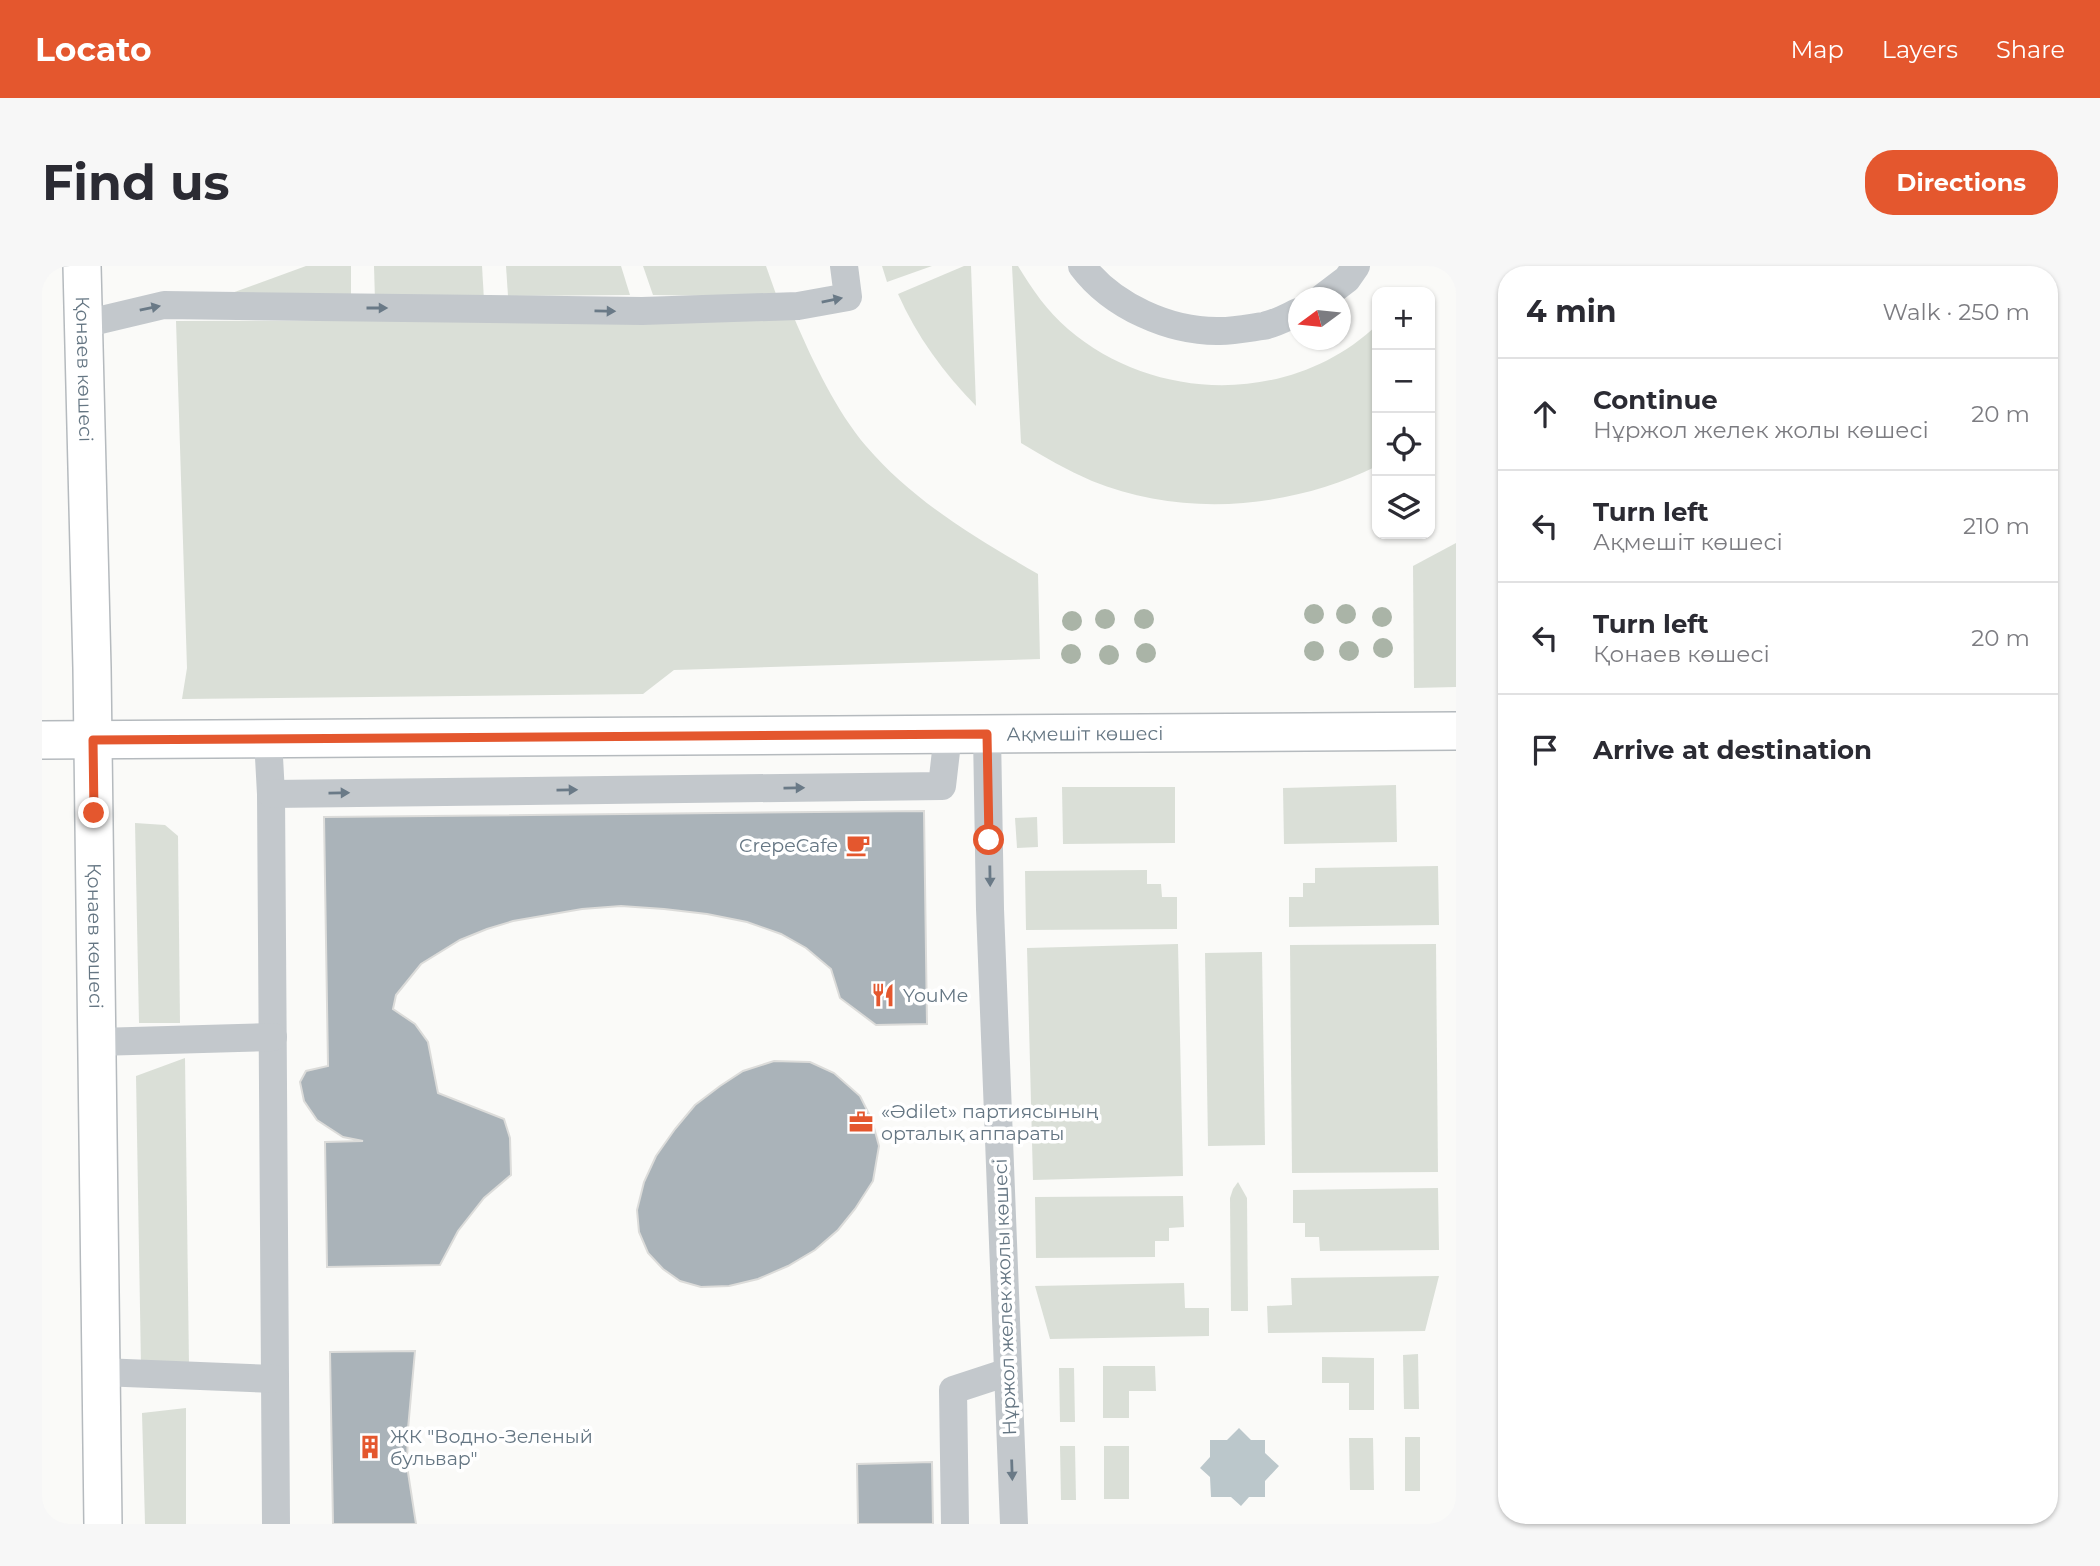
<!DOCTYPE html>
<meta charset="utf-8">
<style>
:root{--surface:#fff;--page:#f7f7f7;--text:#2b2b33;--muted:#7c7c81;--line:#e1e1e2;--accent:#e4572e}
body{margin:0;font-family:Montserrat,sans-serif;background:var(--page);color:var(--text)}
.controls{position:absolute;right:21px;top:21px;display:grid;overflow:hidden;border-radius:14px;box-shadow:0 2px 5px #0004}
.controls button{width:63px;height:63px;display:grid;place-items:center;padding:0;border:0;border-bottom:2px solid var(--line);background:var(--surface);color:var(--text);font:35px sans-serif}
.compass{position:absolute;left:1246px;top:21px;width:63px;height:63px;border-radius:50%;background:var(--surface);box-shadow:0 2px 5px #0004;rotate:255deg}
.stop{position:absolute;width:21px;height:21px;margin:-16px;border:5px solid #e4572e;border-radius:50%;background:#fff}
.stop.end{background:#e4572e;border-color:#fff;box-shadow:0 2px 7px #0008}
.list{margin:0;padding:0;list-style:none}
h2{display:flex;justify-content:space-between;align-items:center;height:91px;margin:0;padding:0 28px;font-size:30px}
h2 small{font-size:23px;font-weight:400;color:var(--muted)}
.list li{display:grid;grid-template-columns:46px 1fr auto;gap:21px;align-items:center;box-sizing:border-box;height:112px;padding:0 28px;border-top:2px solid var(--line)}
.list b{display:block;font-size:26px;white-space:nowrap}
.list p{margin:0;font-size:23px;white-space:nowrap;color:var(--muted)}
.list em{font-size:23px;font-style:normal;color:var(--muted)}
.icon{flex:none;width:38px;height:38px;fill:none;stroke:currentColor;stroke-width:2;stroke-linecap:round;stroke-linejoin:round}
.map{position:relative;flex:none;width:1414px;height:1258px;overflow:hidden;border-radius:28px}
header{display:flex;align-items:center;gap:42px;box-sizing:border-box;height:98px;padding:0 35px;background:var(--accent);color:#fff}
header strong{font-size:33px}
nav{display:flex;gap:38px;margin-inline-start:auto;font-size:24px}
.intro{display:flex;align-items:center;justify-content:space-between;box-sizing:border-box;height:168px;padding:0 42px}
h1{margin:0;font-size:49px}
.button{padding:18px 32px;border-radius:28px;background:var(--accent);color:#fff;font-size:24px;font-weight:700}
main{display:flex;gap:42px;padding:0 42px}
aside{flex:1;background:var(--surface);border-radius:28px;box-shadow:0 2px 5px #0004}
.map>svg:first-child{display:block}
.green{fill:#dadfd7}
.water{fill:#bbc7cb}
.building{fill:#aab3b9;stroke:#dcdcda;stroke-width:2}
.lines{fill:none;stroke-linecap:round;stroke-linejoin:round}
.major-casing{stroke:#b5babe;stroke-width:40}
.minor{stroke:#c3c8cc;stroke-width:28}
.major{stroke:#fff;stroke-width:37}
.tree{fill:#aab4a7}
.oneway{fill:#6a7a87}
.route{stroke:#e4572e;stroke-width:9}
.labels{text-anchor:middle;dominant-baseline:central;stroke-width:7;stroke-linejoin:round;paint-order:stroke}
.street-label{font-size:19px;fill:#657683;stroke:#fff}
.poi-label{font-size:19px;fill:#657683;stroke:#fff;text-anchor:start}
</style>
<header>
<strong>Locato</strong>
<nav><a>Map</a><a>Layers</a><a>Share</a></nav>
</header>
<div class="intro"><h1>Find us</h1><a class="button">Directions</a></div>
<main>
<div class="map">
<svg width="1414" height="1258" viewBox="0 0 1414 1258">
<rect width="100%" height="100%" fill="#fafaf8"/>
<g class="green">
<path d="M264 0H309V38L154 40Z"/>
<path d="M332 0H440L442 34 333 35Z"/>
<path d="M464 0H579L588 29 466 30Z"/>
<path d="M601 0H724L735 31 611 29Z"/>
<path d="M840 0H890L845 16Z"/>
<path d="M922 0H929L934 140C902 107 875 71 856 28Z"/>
<path d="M970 0H976C990 23 1005 45 1026 63 1113 138 1251 139 1335 59V200C1247 243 1142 252 1050 215 1025 204 1002 191 979 177Z"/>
<path d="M753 54C771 96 795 146 824 180 872 236 934 272 996 308L998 393 632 404 601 428 140 433 145 402 134 55Z"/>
<path d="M1414 277V421L1372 422 1371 300Z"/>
<path d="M1354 519 1355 576 1242 578 1241 522Z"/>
<path d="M1020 521H1133V577L1021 578Z"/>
<path d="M995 551 996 581 975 582 973 552Z"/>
<path d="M93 557 123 559 136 570 138 757H97Z"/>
<path d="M1396 600 1397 659 1247 661V631H1261V617H1273V602Z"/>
<path d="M1105 604V618H1119L1120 631H1135V663L984 664 983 605Z"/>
<path d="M1136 678 1141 910 991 914 985 682Z"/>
<path d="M1394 678 1396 906 1250 907 1248 679Z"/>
<path d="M1220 686 1223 879 1166 880 1163 687Z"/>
<path d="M143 792 147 1100 99 1101 94 810Z"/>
<path d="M1196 916 1205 932 1206 1045H1189L1188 932 1191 923Z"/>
<path d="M1396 922 1397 984 1278 985 1277 971H1263V957H1251V924Z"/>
<path d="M1141 930 1142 961 1127 962V975H1113V991L994 992 993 931Z"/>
<path d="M1397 1010 1383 1065 1226 1067 1225 1040 1250 1039 1249 1012Z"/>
<path d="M1142 1017 1143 1042H1167V1070L1008 1073 993 1020Z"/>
<path d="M1376 1088 1377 1143H1362L1361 1089Z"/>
<path d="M1280 1091 1332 1092V1144H1307V1117H1280Z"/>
<path d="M1061 1100H1113L1114 1125H1087V1152H1061Z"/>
<path d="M1017 1102H1032L1033 1156H1018Z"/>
<path d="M144 1142V1258H103L100 1147Z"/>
<rect x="1363" y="1171" width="15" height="54"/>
<path d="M1307 1172H1331L1332 1224H1308Z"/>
<path d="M1018 1180H1033L1034 1234H1019Z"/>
<rect x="1062" y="1180" width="25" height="53"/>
</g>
<path class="water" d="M1197 1162 1209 1174H1223V1187L1237 1200 1223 1215V1231H1207L1199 1240 1189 1231H1169L1168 1211 1158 1202 1168 1191V1174H1185Z"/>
<g class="building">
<path d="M882 545 885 758 834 759 798 732 789 703 764 682 739 668 705 656 665 648 622 643 579 640 540 643 471 655 445 663 418 674 379 698 354 729 351 743 373 758 386 776 396 827 462 853 468 872 469 909 442 932 416 965 398 999 285 1001 283 876 321 875 301 871 275 854 262 835 258 816 264 805 286 800 282 551Z"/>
<path d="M732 795 768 796 792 807 818 830 830 854 837 880 831 915 813 943 796 964 773 984 746 1000 716 1013 687 1020 659 1021 638 1015 621 1003 606 987 597 966 595 944 602 916 614 890 633 863 653 839 678 820 701 805Z"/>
<path d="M373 1085 366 1163 365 1200 374 1258H291L288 1086Z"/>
<path d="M890 1196 891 1258H816L815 1198Z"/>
</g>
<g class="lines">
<g class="major-casing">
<g id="major">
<path id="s1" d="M40 0 50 402 61 1258"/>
<path id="s2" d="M0 474 1414 465"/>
</g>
</g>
<g class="minor">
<path d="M1040 0C1070 40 1128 66 1178 65 1192 65 1207 62 1221 60 1233 58 1245 51 1256 46"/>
<path d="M1280 32 1305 13 1314 0"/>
<path d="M42 58 122 39 600 45 756 40 806 31 802 0"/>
<path d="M945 468 948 643 972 1258"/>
<path d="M226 473 229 528 234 1258"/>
<path d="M229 528 900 520 906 468"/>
<path d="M55 776 231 771"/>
<path d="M59 1106 233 1113"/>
<path d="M913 1258 911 1124 966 1106"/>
</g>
<use href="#major" class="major"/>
</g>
<g class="tree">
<circle cx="1272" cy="348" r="10"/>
<circle cx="1304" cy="348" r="10"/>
<circle cx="1340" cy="351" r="10"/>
<circle cx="1063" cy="353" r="10"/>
<circle cx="1102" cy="353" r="10"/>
<circle cx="1030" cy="355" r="10"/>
<circle cx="1341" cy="382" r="10"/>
<circle cx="1272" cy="385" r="10"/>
<circle cx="1307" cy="385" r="10"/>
<circle cx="1104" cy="387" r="10"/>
<circle cx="1029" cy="388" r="10"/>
<circle cx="1067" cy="389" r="10"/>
</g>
<defs><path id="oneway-solid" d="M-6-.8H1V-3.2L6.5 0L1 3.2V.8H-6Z" transform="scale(1.75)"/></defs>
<g class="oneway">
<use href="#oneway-solid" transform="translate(790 34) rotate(-11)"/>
<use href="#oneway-solid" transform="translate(108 42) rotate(-12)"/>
<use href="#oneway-solid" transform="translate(335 42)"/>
<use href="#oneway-solid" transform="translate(563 45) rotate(1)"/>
<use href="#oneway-solid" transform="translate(752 522) rotate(-1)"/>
<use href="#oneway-solid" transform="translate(525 524) rotate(-1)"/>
<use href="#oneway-solid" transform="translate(297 527) rotate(-1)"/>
<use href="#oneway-solid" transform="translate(948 610) rotate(89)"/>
<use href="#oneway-solid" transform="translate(970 1204) rotate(88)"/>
</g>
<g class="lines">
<path class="route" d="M52 547 51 474 945 468 947 574"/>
</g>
<defs>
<g id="cafe-bare" transform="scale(1.89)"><path d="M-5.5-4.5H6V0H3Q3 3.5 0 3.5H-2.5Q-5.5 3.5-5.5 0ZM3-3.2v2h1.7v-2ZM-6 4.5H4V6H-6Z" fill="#e4572e" stroke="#fff" stroke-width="2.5" paint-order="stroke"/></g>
<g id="restaurant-bare" transform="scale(1.89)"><path d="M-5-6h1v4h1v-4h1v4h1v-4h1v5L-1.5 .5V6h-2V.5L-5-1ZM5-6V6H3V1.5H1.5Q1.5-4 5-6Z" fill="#e4572e" stroke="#fff" stroke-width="2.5" paint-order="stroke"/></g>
<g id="office-bare" transform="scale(1.89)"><path d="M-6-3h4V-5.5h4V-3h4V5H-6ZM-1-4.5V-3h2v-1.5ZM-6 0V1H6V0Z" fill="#e4572e" stroke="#fff" stroke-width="2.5" paint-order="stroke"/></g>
<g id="building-bare" transform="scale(1.89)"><path d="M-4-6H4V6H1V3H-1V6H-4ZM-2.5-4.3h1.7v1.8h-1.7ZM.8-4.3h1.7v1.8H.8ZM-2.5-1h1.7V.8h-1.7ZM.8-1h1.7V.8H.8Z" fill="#e4572e" stroke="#fff" stroke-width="2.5" paint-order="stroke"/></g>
</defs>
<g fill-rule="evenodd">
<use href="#cafe-bare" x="816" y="579"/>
<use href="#restaurant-bare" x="841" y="729"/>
<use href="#office-bare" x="819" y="856"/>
<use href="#building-bare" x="328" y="1181"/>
</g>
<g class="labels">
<g class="street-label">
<text stroke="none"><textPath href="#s1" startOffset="103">Қонаев көшесі</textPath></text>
<text stroke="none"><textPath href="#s2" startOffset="1043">Ақмешіт көшесі</textPath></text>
<text stroke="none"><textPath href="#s1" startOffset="670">Қонаев көшесі</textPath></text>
<text transform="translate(963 1031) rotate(-92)">Нұржол желек жолы көшесі</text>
</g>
<g class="poi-label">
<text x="796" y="579" text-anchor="end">CrepeCafe</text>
<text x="861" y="729">YouMe</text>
<text x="839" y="845">«Әdilet» партиясының<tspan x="839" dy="22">орталық аппараты</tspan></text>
<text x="348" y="1170">ЖК "Водно-Зеленый<tspan x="348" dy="22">бульвар"</tspan></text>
</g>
</g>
</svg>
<div class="controls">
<button>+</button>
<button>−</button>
<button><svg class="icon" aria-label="locate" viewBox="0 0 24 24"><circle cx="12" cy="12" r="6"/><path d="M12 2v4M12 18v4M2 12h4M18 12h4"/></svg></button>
<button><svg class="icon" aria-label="layers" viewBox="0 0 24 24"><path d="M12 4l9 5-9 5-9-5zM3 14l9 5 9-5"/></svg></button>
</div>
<svg class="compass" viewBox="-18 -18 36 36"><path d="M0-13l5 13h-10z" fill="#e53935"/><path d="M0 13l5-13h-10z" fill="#7c7c81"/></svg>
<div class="stop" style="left:947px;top:574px"></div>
<div class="stop end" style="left:52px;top:547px"></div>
</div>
<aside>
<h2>4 min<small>Walk · 250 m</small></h2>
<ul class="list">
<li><svg class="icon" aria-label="ahead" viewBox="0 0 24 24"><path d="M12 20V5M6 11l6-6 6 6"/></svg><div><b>Continue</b><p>Нұржол желек жолы көшесі</p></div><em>20 m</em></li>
<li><svg class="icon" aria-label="left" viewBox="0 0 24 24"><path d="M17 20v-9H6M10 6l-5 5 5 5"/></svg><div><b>Turn left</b><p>Ақмешіт көшесі</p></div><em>210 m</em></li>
<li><svg class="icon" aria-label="left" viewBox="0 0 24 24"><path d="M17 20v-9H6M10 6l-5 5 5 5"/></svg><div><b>Turn left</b><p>Қонаев көшесі</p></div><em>20 m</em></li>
<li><svg class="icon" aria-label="arrive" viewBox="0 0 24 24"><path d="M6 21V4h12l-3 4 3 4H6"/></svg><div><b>Arrive at destination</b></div></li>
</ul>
</aside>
</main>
